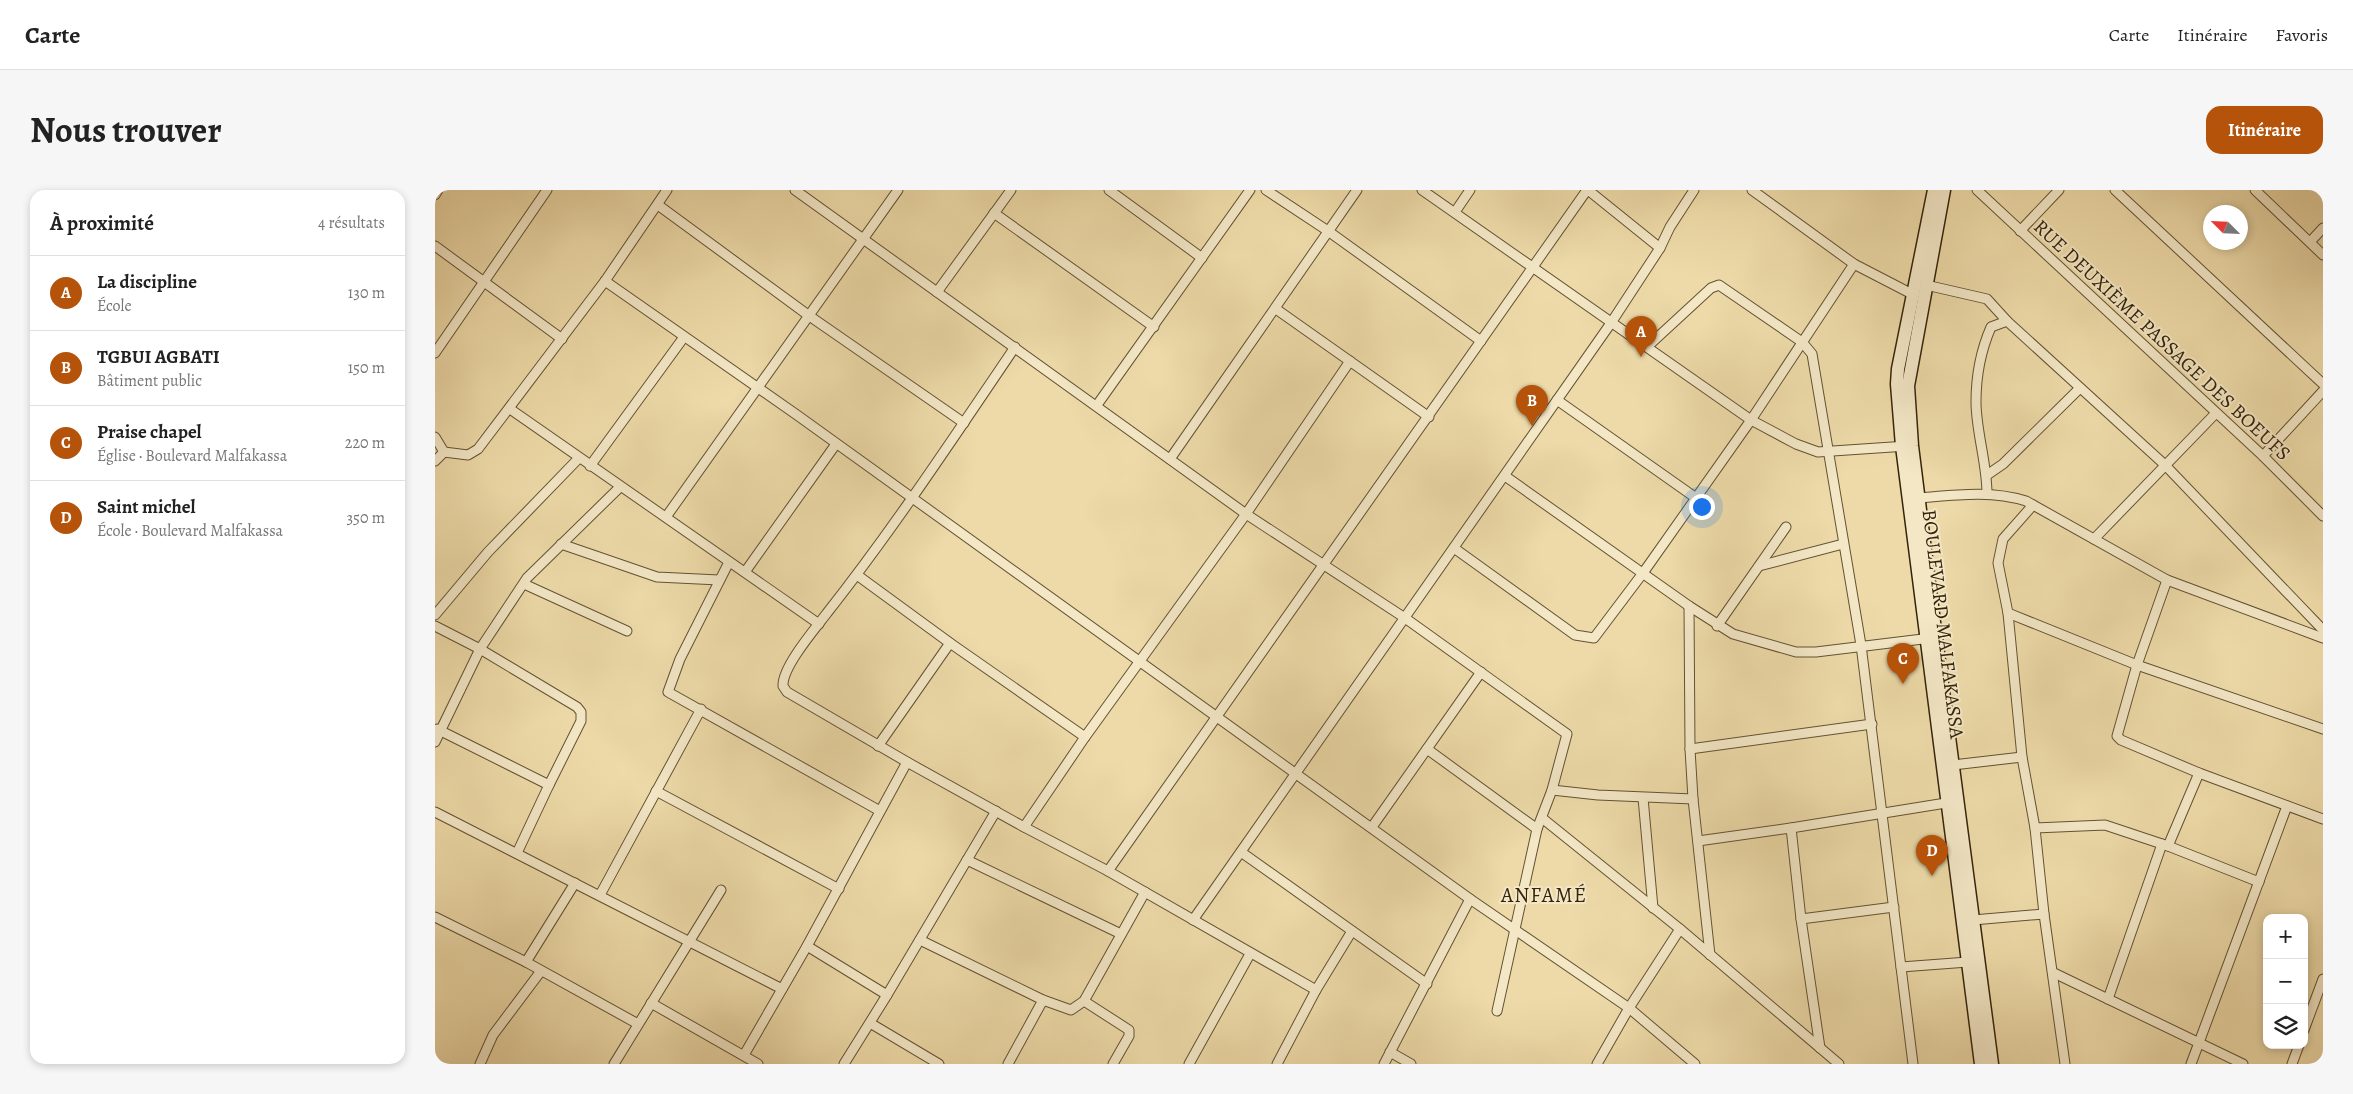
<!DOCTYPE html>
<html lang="fr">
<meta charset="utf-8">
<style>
:root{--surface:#fff;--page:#f6f6f6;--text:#222;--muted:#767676;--line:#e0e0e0;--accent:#b45309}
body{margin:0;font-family:Alegreya,serif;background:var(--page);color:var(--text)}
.controls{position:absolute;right:15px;bottom:15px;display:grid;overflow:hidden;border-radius:10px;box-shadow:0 2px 8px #0003}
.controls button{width:45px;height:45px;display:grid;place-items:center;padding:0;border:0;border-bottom:1px solid var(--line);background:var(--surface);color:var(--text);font:25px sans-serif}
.compass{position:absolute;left:1768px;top:15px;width:45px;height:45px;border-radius:50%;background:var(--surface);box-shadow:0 2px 8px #0003;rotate:294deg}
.you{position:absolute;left:1266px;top:316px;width:18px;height:18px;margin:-12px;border:4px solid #fff;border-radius:50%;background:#1a73e8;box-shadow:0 0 0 8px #1a73e833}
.badge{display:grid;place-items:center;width:32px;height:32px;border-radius:50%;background:var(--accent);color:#fff;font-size:16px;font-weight:700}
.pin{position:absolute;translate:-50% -41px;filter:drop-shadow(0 1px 2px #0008)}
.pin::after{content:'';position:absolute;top:26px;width:18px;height:15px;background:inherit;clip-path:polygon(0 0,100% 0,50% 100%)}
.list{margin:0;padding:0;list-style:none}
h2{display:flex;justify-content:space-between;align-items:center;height:65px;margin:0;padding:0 20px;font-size:21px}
h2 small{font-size:16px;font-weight:400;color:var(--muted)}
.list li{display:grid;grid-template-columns:32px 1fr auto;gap:15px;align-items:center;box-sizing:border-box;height:75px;padding:0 20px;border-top:1px solid var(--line)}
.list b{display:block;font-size:19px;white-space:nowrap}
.list p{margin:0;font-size:16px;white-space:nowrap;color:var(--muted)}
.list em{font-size:16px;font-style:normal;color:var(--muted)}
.icon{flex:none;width:28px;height:28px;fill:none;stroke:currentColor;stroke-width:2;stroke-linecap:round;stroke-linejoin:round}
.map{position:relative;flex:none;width:1888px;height:874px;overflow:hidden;border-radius:15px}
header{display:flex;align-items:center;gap:30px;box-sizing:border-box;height:70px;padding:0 25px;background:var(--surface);border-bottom:1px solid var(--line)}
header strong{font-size:24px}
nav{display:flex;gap:28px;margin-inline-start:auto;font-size:18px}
.intro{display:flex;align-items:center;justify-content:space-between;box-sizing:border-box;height:120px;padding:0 30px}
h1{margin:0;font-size:35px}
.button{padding:12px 22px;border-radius:15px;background:var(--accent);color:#fff;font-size:18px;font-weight:700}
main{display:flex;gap:30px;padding:0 30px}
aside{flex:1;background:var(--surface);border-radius:15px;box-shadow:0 2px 8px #0003}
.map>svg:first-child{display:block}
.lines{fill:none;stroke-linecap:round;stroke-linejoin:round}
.minor-casing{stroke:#635233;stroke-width:11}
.secondary-casing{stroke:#35240c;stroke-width:15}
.minor{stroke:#f3e7c6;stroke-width:9}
.secondary{stroke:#f3e7c6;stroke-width:12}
.labels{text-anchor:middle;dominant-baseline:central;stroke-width:4;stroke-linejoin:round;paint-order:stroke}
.street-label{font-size:20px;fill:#35240c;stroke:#f3e7c6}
.neighbourhood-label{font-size:21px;letter-spacing:1px;fill:#35240c;stroke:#f3e7c6}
</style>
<header>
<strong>Carte</strong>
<nav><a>Carte</a><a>Itinéraire</a><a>Favoris</a></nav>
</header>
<div class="intro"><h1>Nous trouver</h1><a class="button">Itinéraire</a></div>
<main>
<aside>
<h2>À proximité<small>4 résultats</small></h2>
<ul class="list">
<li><span class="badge">A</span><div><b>La discipline</b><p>École</p></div><em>130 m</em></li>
<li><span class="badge">B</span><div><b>TGBUI AGBATI</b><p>Bâtiment public</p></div><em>150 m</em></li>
<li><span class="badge">C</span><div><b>Praise chapel</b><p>Église · Boulevard Malfakassa</p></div><em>220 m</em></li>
<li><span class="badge">D</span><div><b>Saint michel</b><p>École · Boulevard Malfakassa</p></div><em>350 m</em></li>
</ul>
</aside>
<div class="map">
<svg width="1888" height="874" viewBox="0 0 1888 874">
<rect width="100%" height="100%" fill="#eddaa8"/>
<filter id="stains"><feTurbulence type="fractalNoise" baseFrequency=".004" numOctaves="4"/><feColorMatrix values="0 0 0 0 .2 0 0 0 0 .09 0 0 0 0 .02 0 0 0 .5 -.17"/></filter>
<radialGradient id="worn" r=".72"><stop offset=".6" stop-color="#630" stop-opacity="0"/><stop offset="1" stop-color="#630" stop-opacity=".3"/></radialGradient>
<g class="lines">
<g class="minor-casing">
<g id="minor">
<path d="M360 0 811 324 970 428 1132 544 1117 600 1102 639 1062 821"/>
<path d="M674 0 767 68"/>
<path d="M831 0 893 41 1046 151"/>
<path d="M987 0 1316 230 1361 254 1383 262 1472 256"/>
<path d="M1153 0 1225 58"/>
<path d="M1317 0 1419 74 1477 104"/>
<path d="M1542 0 1828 266 1888 326"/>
<path d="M1680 0 1888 194"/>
<path d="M1820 0 1888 65"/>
<path d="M0 5 3 0"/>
<path d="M223 15 373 125 529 233"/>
<path d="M1020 22 1035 0"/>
<path d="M559 23 719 137"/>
<path d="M1585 41 1624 0"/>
<path d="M1875 52 1888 38"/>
<path d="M0 56 127 149"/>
<path d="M170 91 362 225 1035 709 1194 818 1260 874"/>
<path d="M1491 95 1552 109 1572 131"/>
<path d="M502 102 576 0"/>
<path d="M841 119 994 227"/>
<path d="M580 157C519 247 459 338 392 423 380 439 347 477 348 496L352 502 472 572 589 637 673 681 881 800"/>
<path d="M1212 157 1276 98 1284 95 1367 152 1377 164 1426 455 1478 874"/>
<path d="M0 163 112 0"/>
<path d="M1122 210 1261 308"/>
<path d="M662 215 815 0"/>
<path d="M75 219 384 434"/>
<path d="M0 247 9 262"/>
<path d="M9 262 33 265 43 259 170 91 232 0"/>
<path d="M1828 266 1888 201"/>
<path d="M735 269 922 0"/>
<path d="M0 271 9 262"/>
<path d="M155 276 249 147"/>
<path d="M1552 285 1568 274 1645 198"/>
<path d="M1070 286 1254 416 1298 444 1361 462H1381L1496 448"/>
<path d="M1552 304C1552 273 1541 241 1541 212 1541 188 1546 160 1556 137L1572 131 1730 275 1888 440"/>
<path d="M1484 308C1520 305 1556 300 1591 311L1732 390 1888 448"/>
<path d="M1598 315 1568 349 1563 373 1573 423 1587 567 1600 638 1609 724 1630 874"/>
<path d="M231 327 463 0"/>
<path d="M1659 349 1781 223"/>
<path d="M126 354 222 387 284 390"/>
<path d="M1019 358 1140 445 1159 448 1208 383 1316 230 1419 74"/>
<path d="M294 372 245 469 233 502 445 621"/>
<path d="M1324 376 1408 354"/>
<path d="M310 382 401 254"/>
<path d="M422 385 515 453 650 547"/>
<path d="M1732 390 1702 475 1682 546 1686 550 1764 583 1888 629"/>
<path d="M89 394 192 441"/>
<path d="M1254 416 1255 559 1258 609 1275 765"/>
<path d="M1573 423 1702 475 1888 539"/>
<path d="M0 425 53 362 144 268"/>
<path d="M0 436 45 459 142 517 146 522V531L114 595 82 663"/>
<path d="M1282 436 1351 337"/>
<path d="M2 539 114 595"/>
<path d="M0 552 45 459 92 388 185 297"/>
<path d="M443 556 515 453"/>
<path d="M992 559 1102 639"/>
<path d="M1255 559 1437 534"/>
<path d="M1518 575 1587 567"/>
<path d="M1117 600 1163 605 1258 609"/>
<path d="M221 601 404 699"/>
<path d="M1208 608 1218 718"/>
<path d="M0 622 347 799"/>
<path d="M1107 628 1245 739 1404 874"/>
<path d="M589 637 650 547 811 324 915 171"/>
<path d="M937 637 1046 482"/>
<path d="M1356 638 1366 729 1385 858"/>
<path d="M1600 638 1670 635 1733 656 1824 692"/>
<path d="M1263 651 1356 638 1517 612"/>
<path d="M1733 656 1764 583"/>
<path d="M806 662 992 794"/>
<path d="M532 670 686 744"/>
<path d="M673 681 1152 0"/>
<path d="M165 705 266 519"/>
<path d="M0 727 91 772 203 834"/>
<path d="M1366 729 1459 717"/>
<path d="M758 730 1176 133 1225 58 1235 37 1259 0"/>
<path d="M1538 730 1609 724"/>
<path d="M485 750 608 810 636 820 649 811 710 702"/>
<path d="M372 756 452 805"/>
<path d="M91 772 140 693"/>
<path d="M1466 777 1533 772"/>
<path d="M1619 783 1808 874"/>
<path d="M1673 809 1727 654"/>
<path d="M649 811 694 840V846L678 874"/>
<path d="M216 813 323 874"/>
<path d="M435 833 504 874"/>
<path d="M1869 840 1888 789"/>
<path d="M955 862 976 874"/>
<path d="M309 865 372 756 472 572"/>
<path d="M45 874 58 845 106 781"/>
<path d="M179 874 286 700"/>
<path d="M409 874 452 805 561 621"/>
<path d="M573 874 608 810"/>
<path d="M754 874 815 764"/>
<path d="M842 874 881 800 917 741"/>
<path d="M949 874 1035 709"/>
<path d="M1162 874 1194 818 1245 739"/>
<path d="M1756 874 1852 616"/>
<path d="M1857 874 1864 855"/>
</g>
</g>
<g class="secondary-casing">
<g id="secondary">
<path d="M1499 0 1463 179 1462 194 1467 256 1546 874"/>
<path d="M1509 0 1473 196 1477 256 1501 448 1557 874"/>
</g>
</g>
<use href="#minor" class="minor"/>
<use href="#secondary" class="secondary"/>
</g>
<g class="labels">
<g class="street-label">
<text transform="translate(1727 150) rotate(43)">RUE DEUXIÈME PASSAGE DES BOEUFS</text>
<text transform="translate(1508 434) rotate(83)">BOULEVARD MALFAKASSA</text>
</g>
<g class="neighbourhood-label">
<text x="1109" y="705">ANFAMÉ</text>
</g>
</g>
<rect width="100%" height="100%" filter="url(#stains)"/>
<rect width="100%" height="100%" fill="url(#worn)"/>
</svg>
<div class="controls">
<button>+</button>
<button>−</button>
<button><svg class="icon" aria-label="layers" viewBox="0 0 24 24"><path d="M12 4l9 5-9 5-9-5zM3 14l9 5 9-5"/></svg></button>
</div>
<svg class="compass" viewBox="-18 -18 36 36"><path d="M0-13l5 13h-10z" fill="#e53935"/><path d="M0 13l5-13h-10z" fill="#767676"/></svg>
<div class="you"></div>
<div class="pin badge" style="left:1206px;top:167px">A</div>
<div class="pin badge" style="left:1097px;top:236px">B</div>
<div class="pin badge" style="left:1468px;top:494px">C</div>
<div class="pin badge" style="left:1497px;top:686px">D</div>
</div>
</main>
